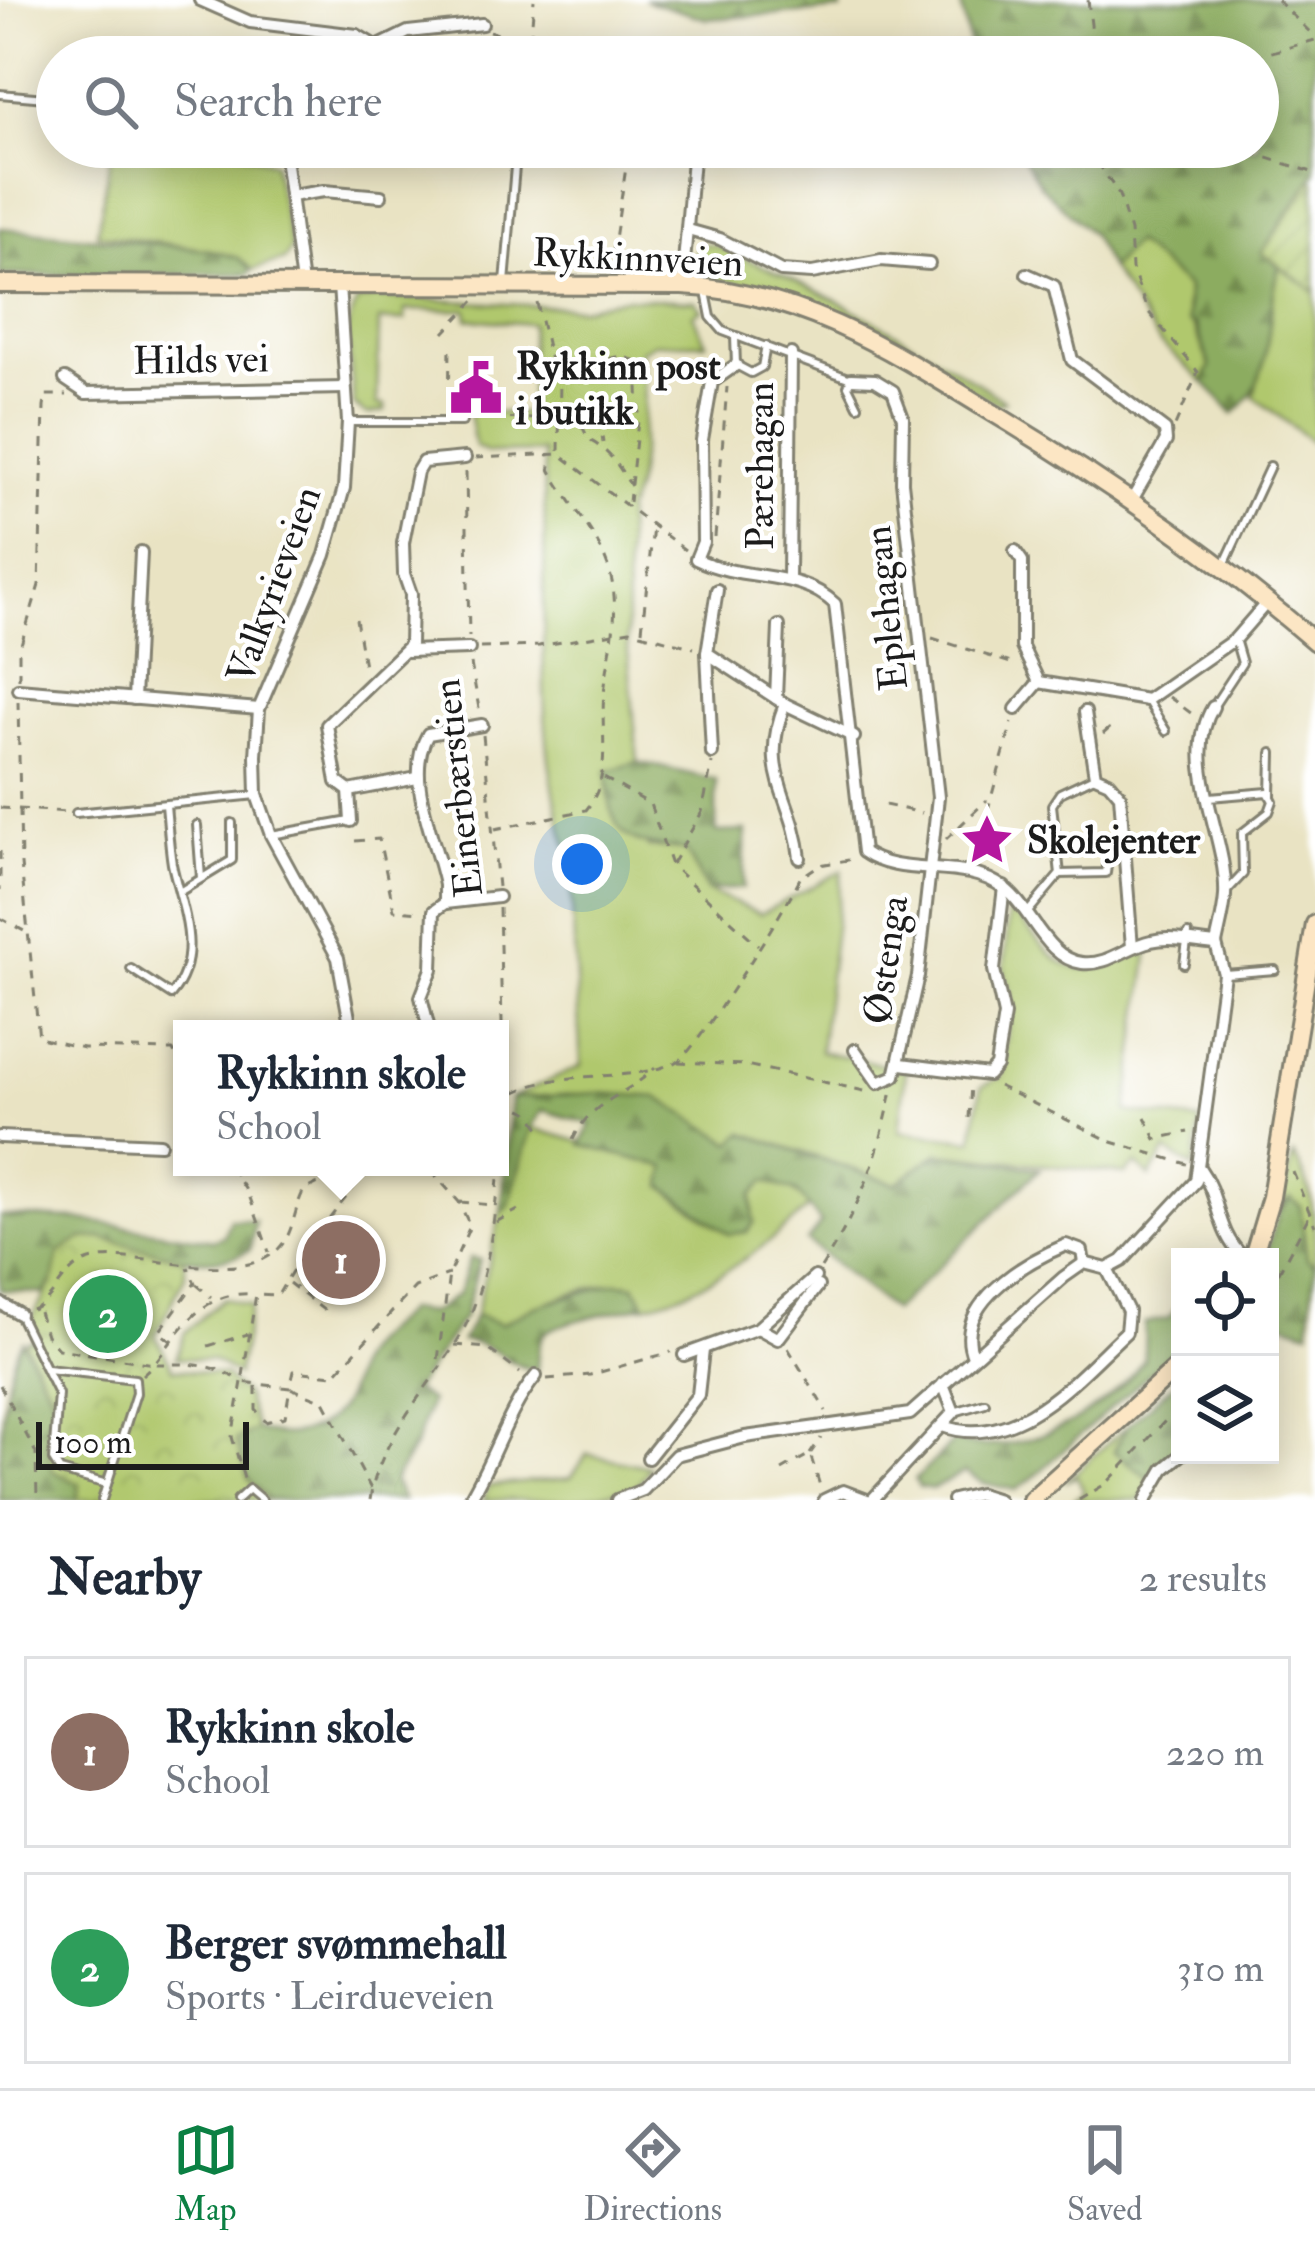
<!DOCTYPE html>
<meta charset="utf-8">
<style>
:root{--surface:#fff;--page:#f6f6f7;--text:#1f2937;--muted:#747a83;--line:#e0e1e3;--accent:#0b8043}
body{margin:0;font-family:"IM FELL Double Pica",serif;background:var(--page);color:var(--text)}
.controls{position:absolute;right:36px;bottom:36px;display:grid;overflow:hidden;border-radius:0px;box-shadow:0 6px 30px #0003}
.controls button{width:108px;height:108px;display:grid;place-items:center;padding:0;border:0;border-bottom:3px solid var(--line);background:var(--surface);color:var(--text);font:60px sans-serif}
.scale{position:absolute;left:36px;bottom:30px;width:213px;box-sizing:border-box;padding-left:12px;border:6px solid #1c1c1c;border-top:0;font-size:33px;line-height:42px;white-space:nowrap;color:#1c1c1c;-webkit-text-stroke:9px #fff;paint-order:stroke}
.you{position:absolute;left:582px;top:864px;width:42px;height:42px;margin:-30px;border:9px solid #fff;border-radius:50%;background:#1a73e8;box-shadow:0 0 0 18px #1a73e833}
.badge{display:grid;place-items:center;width:78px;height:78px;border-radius:50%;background:var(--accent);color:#fff;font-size:39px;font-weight:700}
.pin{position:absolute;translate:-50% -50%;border:6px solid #fff;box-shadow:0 3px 12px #0006}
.popup{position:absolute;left:173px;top:1020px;width:336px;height:156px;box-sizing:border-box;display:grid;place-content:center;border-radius:0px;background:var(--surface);filter:drop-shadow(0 3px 9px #0005);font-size:39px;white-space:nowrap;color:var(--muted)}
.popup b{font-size:45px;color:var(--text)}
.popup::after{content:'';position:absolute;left:50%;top:100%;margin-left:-24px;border:24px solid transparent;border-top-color:var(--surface)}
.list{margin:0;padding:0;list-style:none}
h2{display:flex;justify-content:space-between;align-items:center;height:156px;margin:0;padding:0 48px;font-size:51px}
h2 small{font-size:39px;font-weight:400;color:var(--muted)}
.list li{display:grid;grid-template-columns:78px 1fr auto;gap:36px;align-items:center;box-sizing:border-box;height:192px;margin:0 24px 24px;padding:0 24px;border:3px solid var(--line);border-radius:0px}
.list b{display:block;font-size:45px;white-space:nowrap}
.list p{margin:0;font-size:39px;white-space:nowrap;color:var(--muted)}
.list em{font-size:39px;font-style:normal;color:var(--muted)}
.icon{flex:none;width:66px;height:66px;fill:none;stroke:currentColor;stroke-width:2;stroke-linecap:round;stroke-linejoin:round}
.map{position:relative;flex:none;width:1315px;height:1500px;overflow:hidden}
.search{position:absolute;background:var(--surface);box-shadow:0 6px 30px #0003;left:36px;right:36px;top:36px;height:132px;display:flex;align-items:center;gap:30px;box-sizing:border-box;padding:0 42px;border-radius:66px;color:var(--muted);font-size:45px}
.sheet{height:588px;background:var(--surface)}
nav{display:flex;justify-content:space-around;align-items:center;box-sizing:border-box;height:168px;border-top:3px solid var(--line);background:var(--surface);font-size:33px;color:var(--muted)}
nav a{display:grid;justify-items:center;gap:6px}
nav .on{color:var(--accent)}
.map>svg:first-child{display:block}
.grass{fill:#b0c86d;stroke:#667244;stroke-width:3}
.forest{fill:url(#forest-firs);stroke:#54643e;stroke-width:3}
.park{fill:url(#park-crowns);stroke:#667244;stroke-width:3}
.garden{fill:url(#garden-furrows);stroke:#667244;stroke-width:3}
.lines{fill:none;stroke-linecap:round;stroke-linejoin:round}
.lane-casing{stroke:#828070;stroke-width:12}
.street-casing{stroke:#828070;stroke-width:16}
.secondary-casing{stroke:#828070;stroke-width:22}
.path{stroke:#828070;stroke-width:3;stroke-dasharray:9 9;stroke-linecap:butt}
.lane{stroke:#fff;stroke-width:6}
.street{stroke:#fff;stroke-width:10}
.secondary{stroke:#fce6c4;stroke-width:16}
.labels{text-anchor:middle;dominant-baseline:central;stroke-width:9;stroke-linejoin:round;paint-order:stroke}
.street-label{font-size:39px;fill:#1c1c1c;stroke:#fff}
.poi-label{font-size:39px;font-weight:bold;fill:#1c1c1c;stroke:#fff;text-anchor:start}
</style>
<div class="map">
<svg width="1315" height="1500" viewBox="0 0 1315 1500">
<defs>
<pattern id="forest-firs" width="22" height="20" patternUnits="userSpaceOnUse" patternTransform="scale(3)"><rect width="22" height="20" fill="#8cac60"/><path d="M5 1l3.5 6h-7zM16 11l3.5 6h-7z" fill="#728b4e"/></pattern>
<pattern id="park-crowns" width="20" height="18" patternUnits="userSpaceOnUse" patternTransform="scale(3)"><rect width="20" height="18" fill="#b0c86d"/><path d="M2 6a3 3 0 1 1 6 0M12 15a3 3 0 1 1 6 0" fill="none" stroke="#97ab5e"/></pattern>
<pattern id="garden-furrows" width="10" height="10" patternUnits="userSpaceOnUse" patternTransform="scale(3)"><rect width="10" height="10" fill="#b0c86d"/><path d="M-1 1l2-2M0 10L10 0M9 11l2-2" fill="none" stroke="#97ab5e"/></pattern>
</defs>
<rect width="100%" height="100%" fill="#fff"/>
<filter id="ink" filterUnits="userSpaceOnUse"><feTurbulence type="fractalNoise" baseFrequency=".00833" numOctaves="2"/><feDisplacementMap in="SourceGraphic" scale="24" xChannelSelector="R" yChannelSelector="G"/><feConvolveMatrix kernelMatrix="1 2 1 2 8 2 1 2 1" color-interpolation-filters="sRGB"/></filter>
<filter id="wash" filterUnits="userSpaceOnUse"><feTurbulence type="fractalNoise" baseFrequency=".004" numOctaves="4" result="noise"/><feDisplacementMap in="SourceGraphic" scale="48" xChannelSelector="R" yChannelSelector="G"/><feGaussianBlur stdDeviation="2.7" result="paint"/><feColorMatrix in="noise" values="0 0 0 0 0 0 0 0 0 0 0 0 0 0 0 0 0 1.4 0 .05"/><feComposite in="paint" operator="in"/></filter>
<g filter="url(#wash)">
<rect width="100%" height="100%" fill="#e9e3c3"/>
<g class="grass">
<path d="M112 147H222L273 163 291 248 285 260 252 270 210 250 97 234Z"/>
<path d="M1134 241 1187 287 1186 308 1210 366 1204 382 1160 343 1110 269Z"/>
<path d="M701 244C721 244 734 254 753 262 844 300 923 347 1005 401L997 404C902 348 812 289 700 277L690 261Z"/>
<path d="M1279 266 1315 292V444L1254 397Z"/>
<path d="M375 297 582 308 624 298 695 301 702 310 693 315 706 343H654L640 351C648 379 643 488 626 510L627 639 638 762 607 772 648 847 686 850 707 891 760 914 842 871 820 1051 906 1070 899 1131 973 1140 981 1087 1002 1076 1012 996 1004 970 1009 907C1064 971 1067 986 1149 948L1127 1112 1200 1121 1194 1168 1166 1151 1150 1177 1136 1164 1125 1174 939 1153 897 1184 744 1133 733 1144 657 1097 511 1098 581 1066 569 852C527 725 551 583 543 452L487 453 475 446 469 413H530L531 324 468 319 467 310H405V320L379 321 377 404 385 405V411L367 415 354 405 347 329 357 301Z"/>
<path d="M531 1128 660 1164 668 1170 664 1179 670 1192 729 1234 754 1223 752 1195 765 1180 792 1190 810 1206C766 1248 706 1291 646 1305L634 1285C601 1276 531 1308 501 1324L475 1315 501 1213 508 1207Z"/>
<path d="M1293 1155C1315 1185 1315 1227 1315 1265L1307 1259 1302 1219 1285 1200 1279 1212Z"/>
<path d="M224 1298 251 1306 237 1375 212 1360 176 1358 185 1332Z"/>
<path d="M1127 1426 1114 1451 1151 1480 1141 1500H1074L1084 1492 1077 1476 1065 1482Z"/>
<path d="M587 1454 650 1467 636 1487 573 1500H483L489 1486 571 1478Z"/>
</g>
<g class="forest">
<path d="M644 0H841V10L707 19Z"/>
<path d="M960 0H1315V174L1262 252 1279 266C1265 316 1276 381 1233 414L1204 382 1210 366 1196 325 1188 322 1187 287 1134 242 1110 269 1091 234 1041 186 1017 147H1258V57H972Z"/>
<path d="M0 228 210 250 239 258 252 270 248 274 0 275Z"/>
<path d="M638 762 716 780V832L746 831 743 888 707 891 686 850C621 844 610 836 607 771Z"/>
<path d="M598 1093 657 1097 732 1143 743 1133 896 1184 938 1153 1040 1169 893 1311 807 1241 821 1223 797 1192 765 1181 752 1195 754 1223 747 1232 729 1234 663 1186 666 1167 581 1145 591 1124 542 1110 531 1128 508 1207 501 1213 511 1098Z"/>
<path d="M1291 1198 1300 1206 1307 1259 1315 1265 1309 1331 1276 1320 1270 1327V1257H1265L1279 1212Z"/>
<path d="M0 1216 74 1219 213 1240 224 1236 230 1219 255 1221 250 1250C196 1279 137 1237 81 1239L43 1294 0 1290Z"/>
<path d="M470 1258 480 1260 464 1316 414 1390 430 1401 415 1446 393 1481 403 1500H269L248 1479 236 1439 256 1429C290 1443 334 1430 348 1391 354 1375 354 1362 366 1348 376 1335 394 1323 407 1310L431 1313 458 1294Z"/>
<path d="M616 1283 634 1285 646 1305C630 1308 555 1323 545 1333 537 1342 538 1358 537 1370 508 1367 500 1345 462 1341L475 1315 501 1324 535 1306Z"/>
<path d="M1180 1302V1346L1029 1481 1016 1490 983 1483 965 1472 932 1489 919 1487 915 1480 954 1441C1022 1460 1105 1414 1144 1360L1145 1323 1169 1318Z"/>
<path d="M22 1341 54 1401 53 1471 81 1484 77 1500H0C0 1456 0 1375 22 1341Z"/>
<path d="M1180 1378V1448L1151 1480 1114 1451 1127 1426Z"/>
</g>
<path class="park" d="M100 1238 185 1259V1276L155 1335 173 1369 224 1375 245 1395 256 1429 236 1440 248 1479 269 1500H77L80 1484 53 1471 47 1446 54 1401 24 1342 36 1338 29 1323 53 1281 59 1253 81 1239Z"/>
<path class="garden" d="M1312 179 1315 181V292L1262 253Z"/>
</g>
<g filter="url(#ink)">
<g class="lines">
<g class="lane-casing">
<g id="lane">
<path d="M0 94 57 99"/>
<path d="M246 147 283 156"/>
<path d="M505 283 516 155"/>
<path d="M706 292 711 317 723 331 851 379 848 386 858 406"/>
<path d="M735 337 736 365 751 373 762 367 766 346"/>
<path d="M348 422H462"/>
<path d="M1225 563 1270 466"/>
<path d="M277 618 296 623"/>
<path d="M1147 700 1166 731"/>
<path d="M1213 707 1242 663 1235 639"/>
<path d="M1271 796 1272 753"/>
<path d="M1210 797 1268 792 1273 801 1269 812 1242 833 1243 874 1227 891"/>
<path d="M76 813 257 795"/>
<path d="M197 825 201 878"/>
<path d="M271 835 350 821"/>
<path d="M1060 874 1052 805 1060 793 1094 777"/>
<path d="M181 891 232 860V823"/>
<path d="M1028 912 1060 874 1106 873 1108 859"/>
<path d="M1184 964 1188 934"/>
<path d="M131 969 171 995C205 956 181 907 172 864 169 845 168 825 166 805"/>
<path d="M1225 974 1275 970"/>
<path d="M19 1314 58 1394 53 1460 60 1471 107 1484"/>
<path d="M47 1369 135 1379 136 1393 102 1500"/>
<path d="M954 1412 985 1403"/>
<path d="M237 1500 249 1489 262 1500"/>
</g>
</g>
<g class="street-casing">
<g id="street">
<path d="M200 0 250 22 357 35 377 47 364 57"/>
<path d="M377 47 408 32 482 24"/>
<path d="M288 147 285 157 302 284"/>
<path d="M291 196 324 191 381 196"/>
<path d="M688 230 720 239 781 271 812 273 881 260 929 264"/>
<path d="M1027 274 1054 286 1072 360 1165 430 1166 441 1132 500"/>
<path d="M339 285 348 422 344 488 325 555 259 709 256 756 257 795 271 835 338 958 351 1029"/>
<path d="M682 286 694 147"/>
<path d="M65 379 86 393 345 388"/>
<path d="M851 379 875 380 893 391 903 418 902 482 938 797 918 976 895 1076 878 1083 855 1050"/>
<path d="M1015 551 1022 561V647L1039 682 1147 700 1235 639 1268 601"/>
<path d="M789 579 791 354"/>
<path d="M407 651 469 649"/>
<path d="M707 653 785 704 854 737"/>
<path d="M18 689 259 709"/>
<path d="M776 698 779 626"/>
<path d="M134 699 141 552"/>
<path d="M785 704C757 774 794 797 800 858"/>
<path d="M1213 707C1180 763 1228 836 1225 896 1224 912 1219 929 1216 944"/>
<path d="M1016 709 1039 682"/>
<path d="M1085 712 1095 776 1109 782 1120 795 1132 947"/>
<path d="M712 753 707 653 717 590"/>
<path d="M349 791 417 778"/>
<path d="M351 821 349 791 337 782 327 725 410 645 411 594 404 574 403 543 417 472 423 462 465 458"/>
<path d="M445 903 498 897"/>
<path d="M429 1029 421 997 432 969 434 911 445 903V885C436 839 403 777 428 734L482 725"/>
<path d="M901 1064 988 1075 996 1066 1004 1015 994 970 1004 887"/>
<path d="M500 1073H503"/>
<path d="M0 1137 160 1144"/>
<path d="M1200 1169C1221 1198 1215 1230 1243 1257"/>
<path d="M0 1303 19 1314"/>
<path d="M758 1328 778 1339 818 1286"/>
<path d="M684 1355 758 1328 815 1277"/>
<path d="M973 1356C952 1305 1025 1262 1066 1245L1082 1251 1084 1263"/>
<path d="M942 1426C1017 1452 1076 1378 1126 1332L1128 1311 1107 1269"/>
<path d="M648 1458 698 1395 703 1350"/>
<path d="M469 1500C494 1460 507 1411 536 1376"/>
<path d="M617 1500 643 1490 676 1455 745 1437 910 1414 1064 1277 1084 1263 1107 1269 1122 1261 1196 1181 1224 974 1216 944C1195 942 1171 936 1151 941 1127 946 1108 966 1082 963 1045 958 1032 909 1004 888 963 857 902 880 863 852L835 604C797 568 746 583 696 559L703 542 702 440 712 382 736 365"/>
<path d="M824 1500 843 1491 867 1500"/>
<path d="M872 1500 954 1412 943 1384"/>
<path d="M953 1500 979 1494 998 1500"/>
<path d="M1146 1500 1164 1469 1181 1455"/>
</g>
</g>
<g class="secondary-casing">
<g id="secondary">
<path d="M0 284 682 286C798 291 889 349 985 408 1102 478 1212 553 1315 642"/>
<path d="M1253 1257 1271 1197 1315 924"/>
<path d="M1031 1500 1180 1365"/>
</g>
</g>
<g class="path">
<path d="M1088 0 1095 57"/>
<path d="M1277 0 1315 37"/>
<path d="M489 31 522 42 543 57"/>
<path d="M529 57 534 0"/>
<path d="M1254 57 1315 40"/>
<path d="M587 147 627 161 613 252 618 269"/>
<path d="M1088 147 1119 195 1130 231 1132 269 1147 310 1198 372 1175 426"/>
<path d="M1233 147 1315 173"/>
<path d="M537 303 551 365 560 375 559 451"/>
<path d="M444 333 474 301"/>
<path d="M557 371 620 356 637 361 639 412 629 502"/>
<path d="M449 414 450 347"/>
<path d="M474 418 560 419 583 428 589 440C610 451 618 465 631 486"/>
<path d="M583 426 588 419 600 423 603 443"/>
<path d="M475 458 559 454 685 550"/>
<path d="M466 472 469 637"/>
<path d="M715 537 727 387"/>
<path d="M356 619 365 672"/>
<path d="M642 630 653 527"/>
<path d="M932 638 1014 664"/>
<path d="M480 648 539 646 630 630 694 648"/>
<path d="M471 664 480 714"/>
<path d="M19 679V651L39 585 44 407 46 395H67"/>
<path d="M1169 697 1195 716"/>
<path d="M18 701 21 864 39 1038 83 1048 173 1050 182 1070"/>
<path d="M1103 734 1110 728"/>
<path d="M483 735 498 887"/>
<path d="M604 778 650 804 671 865 758 945"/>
<path d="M885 805 922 813"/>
<path d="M0 808 69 812"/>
<path d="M495 829 586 810C613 777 600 734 604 694 609 645 625 605 604 556 591 526 566 499 550 469L549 454"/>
<path d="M946 839 987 800"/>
<path d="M355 841 379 839 394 910 420 912"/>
<path d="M0 851V890"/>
<path d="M973 863 1012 723"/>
<path d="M672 864 702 812 712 763"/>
<path d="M499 908 503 1060"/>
<path d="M0 918 24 931"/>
<path d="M678 1062 746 1065 869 1092"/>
<path d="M998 1086 1112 1142 1187 1164"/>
<path d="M505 1101 530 1113 542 1131"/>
<path d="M500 1102C554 1062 624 1088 678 1061 696 1052 789 903 800 878L819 865 854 859"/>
<path d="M1145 1117 1156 1139 1188 1132"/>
<path d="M969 1118 971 1084"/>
<path d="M573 1140C590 1100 627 1096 655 1068"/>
<path d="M500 1149 503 1088"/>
<path d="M231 1167 249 1195 269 1252"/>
<path d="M414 1167 429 1168 459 1202 470 1226 449 1274 437 1368"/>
<path d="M368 1169C336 1211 304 1248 278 1295L256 1294 242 1382 290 1388 294 1371 334 1375 415 1287 449 1274"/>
<path d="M1293 1172 1315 1226"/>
<path d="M460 1202 493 1205"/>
<path d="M496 1222 518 1210"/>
<path d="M821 1268C860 1207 878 1160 892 1090"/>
<path d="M289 1283 325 1311"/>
<path d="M196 1284 211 1297"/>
<path d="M1270 1289 1309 1216"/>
<path d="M32 1310C59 1299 60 1266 94 1259 142 1249 251 1292 284 1242 294 1228 295 1206 304 1190L345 1170 391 1167"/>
<path d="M39 1312 46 1335 58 1349 154 1364C183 1327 203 1290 255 1294"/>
<path d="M171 1341 159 1332 195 1283 188 1267"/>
<path d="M455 1345 487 1348 520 1373"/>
<path d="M208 1346 248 1334"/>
<path d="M788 1348 826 1411"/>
<path d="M142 1375 154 1364C188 1364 213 1362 242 1382L232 1437 245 1482"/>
<path d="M547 1379 590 1375 671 1352"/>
<path d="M0 1385 36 1453 37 1500"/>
<path d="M256 1386V1410L266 1422 285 1417 290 1388 324 1401 371 1489"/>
<path d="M810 1454 821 1438"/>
<path d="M782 1470 810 1454 821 1489"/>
<path d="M370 1500C379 1441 423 1395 454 1346 487 1295 494 1226 499 1167"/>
<path d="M1079 1500 1107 1483 1180 1405"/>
</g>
<use href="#lane" class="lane"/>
<use href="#street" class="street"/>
<use href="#secondary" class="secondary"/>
</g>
</g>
<defs>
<g id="civic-bare" transform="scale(4.14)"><path d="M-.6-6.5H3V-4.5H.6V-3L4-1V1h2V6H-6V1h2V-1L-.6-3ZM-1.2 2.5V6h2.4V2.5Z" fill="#b5179e" stroke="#fff" stroke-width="2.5" paint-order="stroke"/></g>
<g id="sight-bare" transform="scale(4.14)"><path d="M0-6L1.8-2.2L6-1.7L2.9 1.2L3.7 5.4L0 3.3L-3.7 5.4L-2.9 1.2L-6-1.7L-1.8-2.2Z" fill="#b5179e" stroke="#fff" stroke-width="2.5" paint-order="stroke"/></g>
</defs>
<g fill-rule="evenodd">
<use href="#civic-bare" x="476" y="388"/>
<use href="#sight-bare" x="987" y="840"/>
</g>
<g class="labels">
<g class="street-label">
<text transform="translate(638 258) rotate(3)">Rykkinnveien</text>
<text transform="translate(201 360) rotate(-1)">Hilds vei</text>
<text transform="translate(760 466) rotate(-90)">Pærehagan</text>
<text transform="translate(274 585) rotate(-70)">Valkyrieveien</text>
<text transform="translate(886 608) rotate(-96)">Eplehagan</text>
<text transform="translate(458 788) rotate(-96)">Einerbærstien</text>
<text transform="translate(886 960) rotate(-82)">Østenga</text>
</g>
<g class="poi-label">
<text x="516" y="366">Rykkinn post<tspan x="516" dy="45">i butikk</tspan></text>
<text x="1027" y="840">Skolejenter</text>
</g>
</g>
</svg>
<div class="controls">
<button><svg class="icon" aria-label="locate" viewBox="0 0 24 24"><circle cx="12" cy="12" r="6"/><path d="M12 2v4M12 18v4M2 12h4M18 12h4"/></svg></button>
<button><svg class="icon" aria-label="layers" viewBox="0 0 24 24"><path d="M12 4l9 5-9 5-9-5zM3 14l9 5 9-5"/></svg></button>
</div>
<div class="scale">100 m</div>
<div class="you"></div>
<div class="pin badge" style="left:341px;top:1260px;background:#8d6e63">1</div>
<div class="popup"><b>Rykkinn skole</b>School</div>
<div class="pin badge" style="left:108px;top:1314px;background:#2e9e5b">2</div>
<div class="search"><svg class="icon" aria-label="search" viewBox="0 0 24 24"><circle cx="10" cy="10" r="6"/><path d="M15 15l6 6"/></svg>Search here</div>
</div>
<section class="sheet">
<h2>Nearby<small>2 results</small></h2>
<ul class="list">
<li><span class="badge" style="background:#8d6e63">1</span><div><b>Rykkinn skole</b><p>School</p></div><em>220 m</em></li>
<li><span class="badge" style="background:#2e9e5b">2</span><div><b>Berger svømmehall</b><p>Sports · Leirdueveien</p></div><em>310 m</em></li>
</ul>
</section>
<nav>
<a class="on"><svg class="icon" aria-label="map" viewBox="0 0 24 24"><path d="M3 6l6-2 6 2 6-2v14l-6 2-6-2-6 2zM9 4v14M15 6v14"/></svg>Map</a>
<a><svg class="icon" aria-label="directions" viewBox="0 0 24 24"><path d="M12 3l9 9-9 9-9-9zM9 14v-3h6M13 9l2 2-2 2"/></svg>Directions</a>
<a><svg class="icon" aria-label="saved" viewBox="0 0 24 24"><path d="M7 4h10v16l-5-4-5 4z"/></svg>Saved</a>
</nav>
